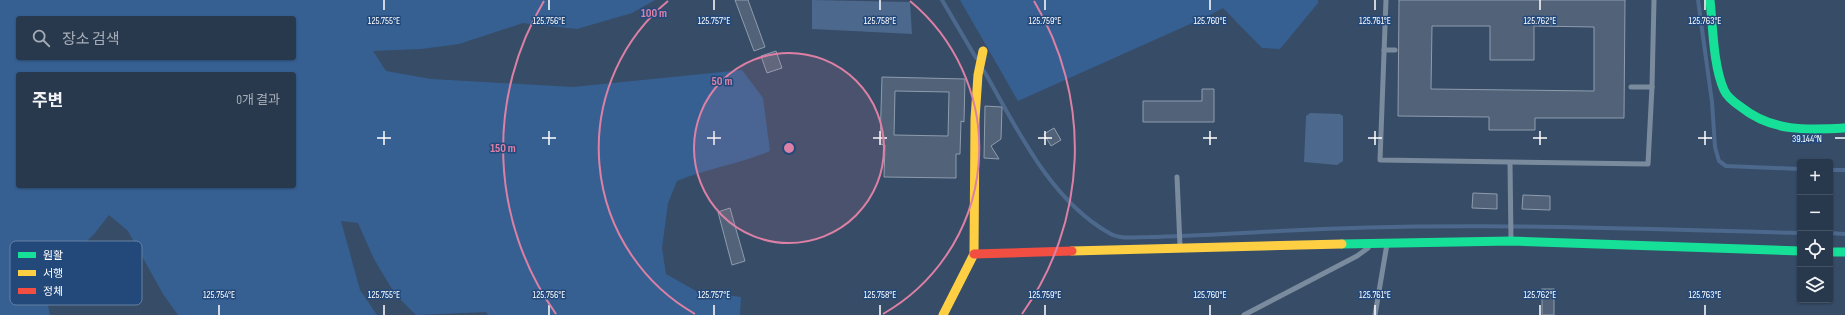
<!DOCTYPE html>
<html lang="ko">
<meta charset="utf-8">
<style>
:root{--surface:#29394d;--page:#354457;--text:#f1f3f6;--muted:#a5acb6;--line:#455365}
body{margin:0;font-family:"Sofia Sans Condensed","Noto Sans KR",sans-serif;background:var(--page);color:var(--text)}
.controls{position:absolute;right:12px;bottom:12px;display:grid;overflow:hidden;border-radius:4px;box-shadow:0 1px 3px #0004}
.controls button{width:36px;height:36px;display:grid;place-items:center;padding:0;border:0;border-bottom:1px solid var(--line);background:var(--surface);color:var(--text);font:20px sans-serif}
.list{margin:0;padding:0;list-style:none}
h2{display:flex;justify-content:space-between;align-items:center;height:52px;margin:0;padding:0 16px;font-size:17px}
h2 small{font-size:13px;font-weight:400;color:var(--muted)}
.icon{flex:none;width:22px;height:22px;fill:none;stroke:currentColor;stroke-width:2;stroke-linecap:round;stroke-linejoin:round}
.map{position:relative;flex:none;width:1845px;height:315px;overflow:hidden}
.search{position:absolute;background:var(--surface);box-shadow:0 1px 3px #0004;left:16px;top:16px;width:280px;height:44px;display:flex;align-items:center;gap:10px;box-sizing:border-box;padding:0 14px;border-radius:4px;color:var(--muted);font-size:15px}
.panel{position:absolute;background:var(--surface);box-shadow:0 1px 3px #0004;left:16px;top:72px;width:280px;height:116px;border-radius:4px}
.map>svg:first-child{display:block}
.green{fill:#366092;fill-rule:evenodd}
.water{fill:#4c688c}
.lines{fill:none;stroke-linecap:round;stroke-linejoin:round}
.stream{stroke:#4c688c;stroke-width:4}
.building{fill:#526379;stroke:#8e9cad;fill-rule:evenodd}
.lane{stroke:#7b8b9e;stroke-width:5}
.fast{stroke:#16e098;stroke-width:9}
.slow{stroke:#ffcf43;stroke-width:9}
.jam{stroke:#f24e42;stroke-width:9}
.ticks{fill:none;stroke:#fff;stroke-width:1.5}
.ring{fill:none;stroke:#dd80a5;stroke-width:2}
.key{fill:#23497b;stroke:#6580a3;stroke-width:1}
.key-label{font-size:11px;fill:#fff}
.ticks-label{font-size:10px;text-anchor:middle;fill:#fff;stroke:#23497b;stroke-width:3;stroke-linejoin:round;paint-order:stroke}
.centre{fill:#dd80a5;stroke:#23497b;stroke-width:2}
.ring-label{font-size:12px;text-anchor:middle;font-weight:bold;fill:#dd80a5;stroke:#23497b;stroke-width:3;stroke-linejoin:round;paint-order:stroke}
</style>
<div class="map">
<svg width="1845" height="315" viewBox="0 0 1845 315">
<rect width="100%" height="100%" fill="#374c67"/>
<g class="green">
<path d="M0 0H655L632 13 577 29 523 23 459 44 421 49 373 51 386 71 431 79 573 87 742 70 763 98 770 151C740 164 708 168 677 181L668 203 662 248 666 274 696 291 741 297 740 315H488L486 312 416 315 395 294 374 259 358 223 341 221 360 290 377 315H178L163 294 128 231 109 215 95 233 79 249 49 263 45 292 50 315H0ZM18 18H294V58H18ZM18 74H294V186H18Z"/>
<path d="M960 0H1318V3L1280 49 1262 48 1223 8 1208 16 1018 101Z"/>
</g>
<g class="water">
<path d="M812 0 910 2 912 34 812 29Z"/>
<path d="M1310 113 1340 114 1343 116V161L1337 165 1304 162 1306 116Z"/>
</g>
<g class="lines">
<g class="stream">
<path d="M942 0 976 58"/>
<path d="M1698 0 1712 102 1715 147 1719 161 1726 166 1800 169"/>
<path d="M984 71C1017 128 1049 199 1109 233 1120 240 1137 237 1149 237 1193 236 1237 233 1280 231 1453 221 1627 229 1800 233"/>
<path d="M1830 170H1845"/>
<path d="M1830 233 1845 234"/>
</g>
</g>
<g class="building">
<path d="M735 0H748L765 47 754 51Z"/>
<path d="M1399 0H1625L1624 118H1535V130H1489V117L1398 116ZM1432 26H1490V60H1534V26L1594 27V91L1431 89Z"/>
<path d="M776 51 782 68 767 73 761 56Z"/>
<path d="M882 77 965 79 964 122 961 121 960 154H956V178L884 177 885 145 880 144ZM895 91 949 92 948 136 894 135Z"/>
<path d="M1202 89H1214V122H1143V101H1202Z"/>
<path d="M985 106 1002 107 1001 139 991 146 999 159 984 158Z"/>
<path d="M1054 128 1061 140 1051 146 1044 134Z"/>
<path d="M1473 193 1497 194V209L1472 208Z"/>
<path d="M1523 195 1550 196V210L1522 209Z"/>
<path d="M730 208 745 261 732 265 718 212Z"/>
<rect x="1542" y="289" width="12" height="26"/>
</g>
<g class="lines">
<g class="lane">
<path d="M1386 0 1380 160 1648 164 1652 87 1654 0"/>
<path d="M1384 50H1395"/>
<path d="M1631 87H1652"/>
<path d="M1510 163 1511 240"/>
<path d="M1177 177 1180 246"/>
<path d="M1244 315 1357 256 1368 248"/>
<path d="M1375 315 1387 244"/>
</g>
<g class="fast">
<path d="M1710 0C1713 27 1713 65 1724 90 1727 97 1735 103 1741 107 1772 132 1807 130 1845 128"/>
<path d="M1342 244 1511 241 1800 251"/>
<path d="M1830 252H1845"/>
</g>
<g class="slow">
<path d="M1072 251 1342 244"/>
<path d="M943 315 974 254 975 119 978 75 983 51"/>
</g>
<path class="jam" d="M974 254 1072 251"/>
</g>
<path class="ticks" d="M384 0V10M549 0V10M714 0V10M880 0V10M1045 0V10M1210 0V10M1375 0V10M1540 0V10M1705 0V10M384 131V145M549 131V145M714 131V145M880 131V145M1045 131V145M1210 131V145M1375 131V145M1540 131V145M1705 131V145M377 138H391M542 138H556M707 138H721M873 138H887M1038 138H1052M1203 138H1217M1368 138H1382M1533 138H1547M1698 138H1712M1835 138H1845M219 305V315M384 305V315M549 305V315M714 305V315M880 305V315M1045 305V315M1210 305V315M1375 305V315M1540 305V315M1705 305V315"/>
<circle cx="789" cy="148" r="95" fill="#dd80a5" fill-opacity=".12"/>
<g class="ring">
<circle cx="789" cy="148" r="95"/>
<path d="M695 314A191 191 0 0 1 668 1M910 1A191 191 0 0 1 883 314"/>
<path d="M556 314A286 286 0 0 1 544 1M1034 1A286 286 0 0 1 1022 314"/>
</g>
<rect x="10" y="241" width="132" height="64" rx="6" class="key"/>
<rect x="18" y="252" width="18" height="6" fill="#16e098"/>
<rect x="18" y="270" width="18" height="6" fill="#ffcf43"/>
<rect x="18" y="288" width="18" height="6" fill="#f24e42"/>
<g class="key-label">
<text x="43" y="259">원활</text>
<text x="43" y="277">서행</text>
<text x="43" y="295">정체</text>
</g>
<g class="ticks-label">
<text x="384" y="24">125.755°E</text>
<text x="549" y="24">125.756°E</text>
<text x="714" y="24">125.757°E</text>
<text x="880" y="24">125.758°E</text>
<text x="1045" y="24">125.759°E</text>
<text x="1210" y="24">125.760°E</text>
<text x="1375" y="24">125.761°E</text>
<text x="1540" y="24">125.762°E</text>
<text x="1705" y="24">125.763°E</text>
<text x="1807" y="142">39.144°N</text>
<text x="219" y="298">125.754°E</text>
<text x="384" y="298">125.755°E</text>
<text x="549" y="298">125.756°E</text>
<text x="714" y="298">125.757°E</text>
<text x="880" y="298">125.758°E</text>
<text x="1045" y="298">125.759°E</text>
<text x="1210" y="298">125.760°E</text>
<text x="1375" y="298">125.761°E</text>
<text x="1540" y="298">125.762°E</text>
<text x="1705" y="298">125.763°E</text>
</g>
<circle cx="789" cy="148" r="6" class="centre"/>
<g class="ring-label">
<text x="654" y="17">100 m</text>
<text x="722" y="85">50 m</text>
<text x="503" y="152">150 m</text>
</g>
</svg>
<div class="controls">
<button>+</button>
<button>−</button>
<button><svg class="icon" aria-label="locate" viewBox="0 0 24 24"><circle cx="12" cy="12" r="6"/><path d="M12 2v4M12 18v4M2 12h4M18 12h4"/></svg></button>
<button><svg class="icon" aria-label="layers" viewBox="0 0 24 24"><path d="M12 4l9 5-9 5-9-5zM3 14l9 5 9-5"/></svg></button>
</div>
<div class="search"><svg class="icon" aria-label="search" viewBox="0 0 24 24"><circle cx="10" cy="10" r="6"/><path d="M15 15l6 6"/></svg>장소 검색</div>
<section class="panel">
<h2>주변<small>0개 결과</small></h2>
<ul class="list">
</ul>
</section>
</div>
